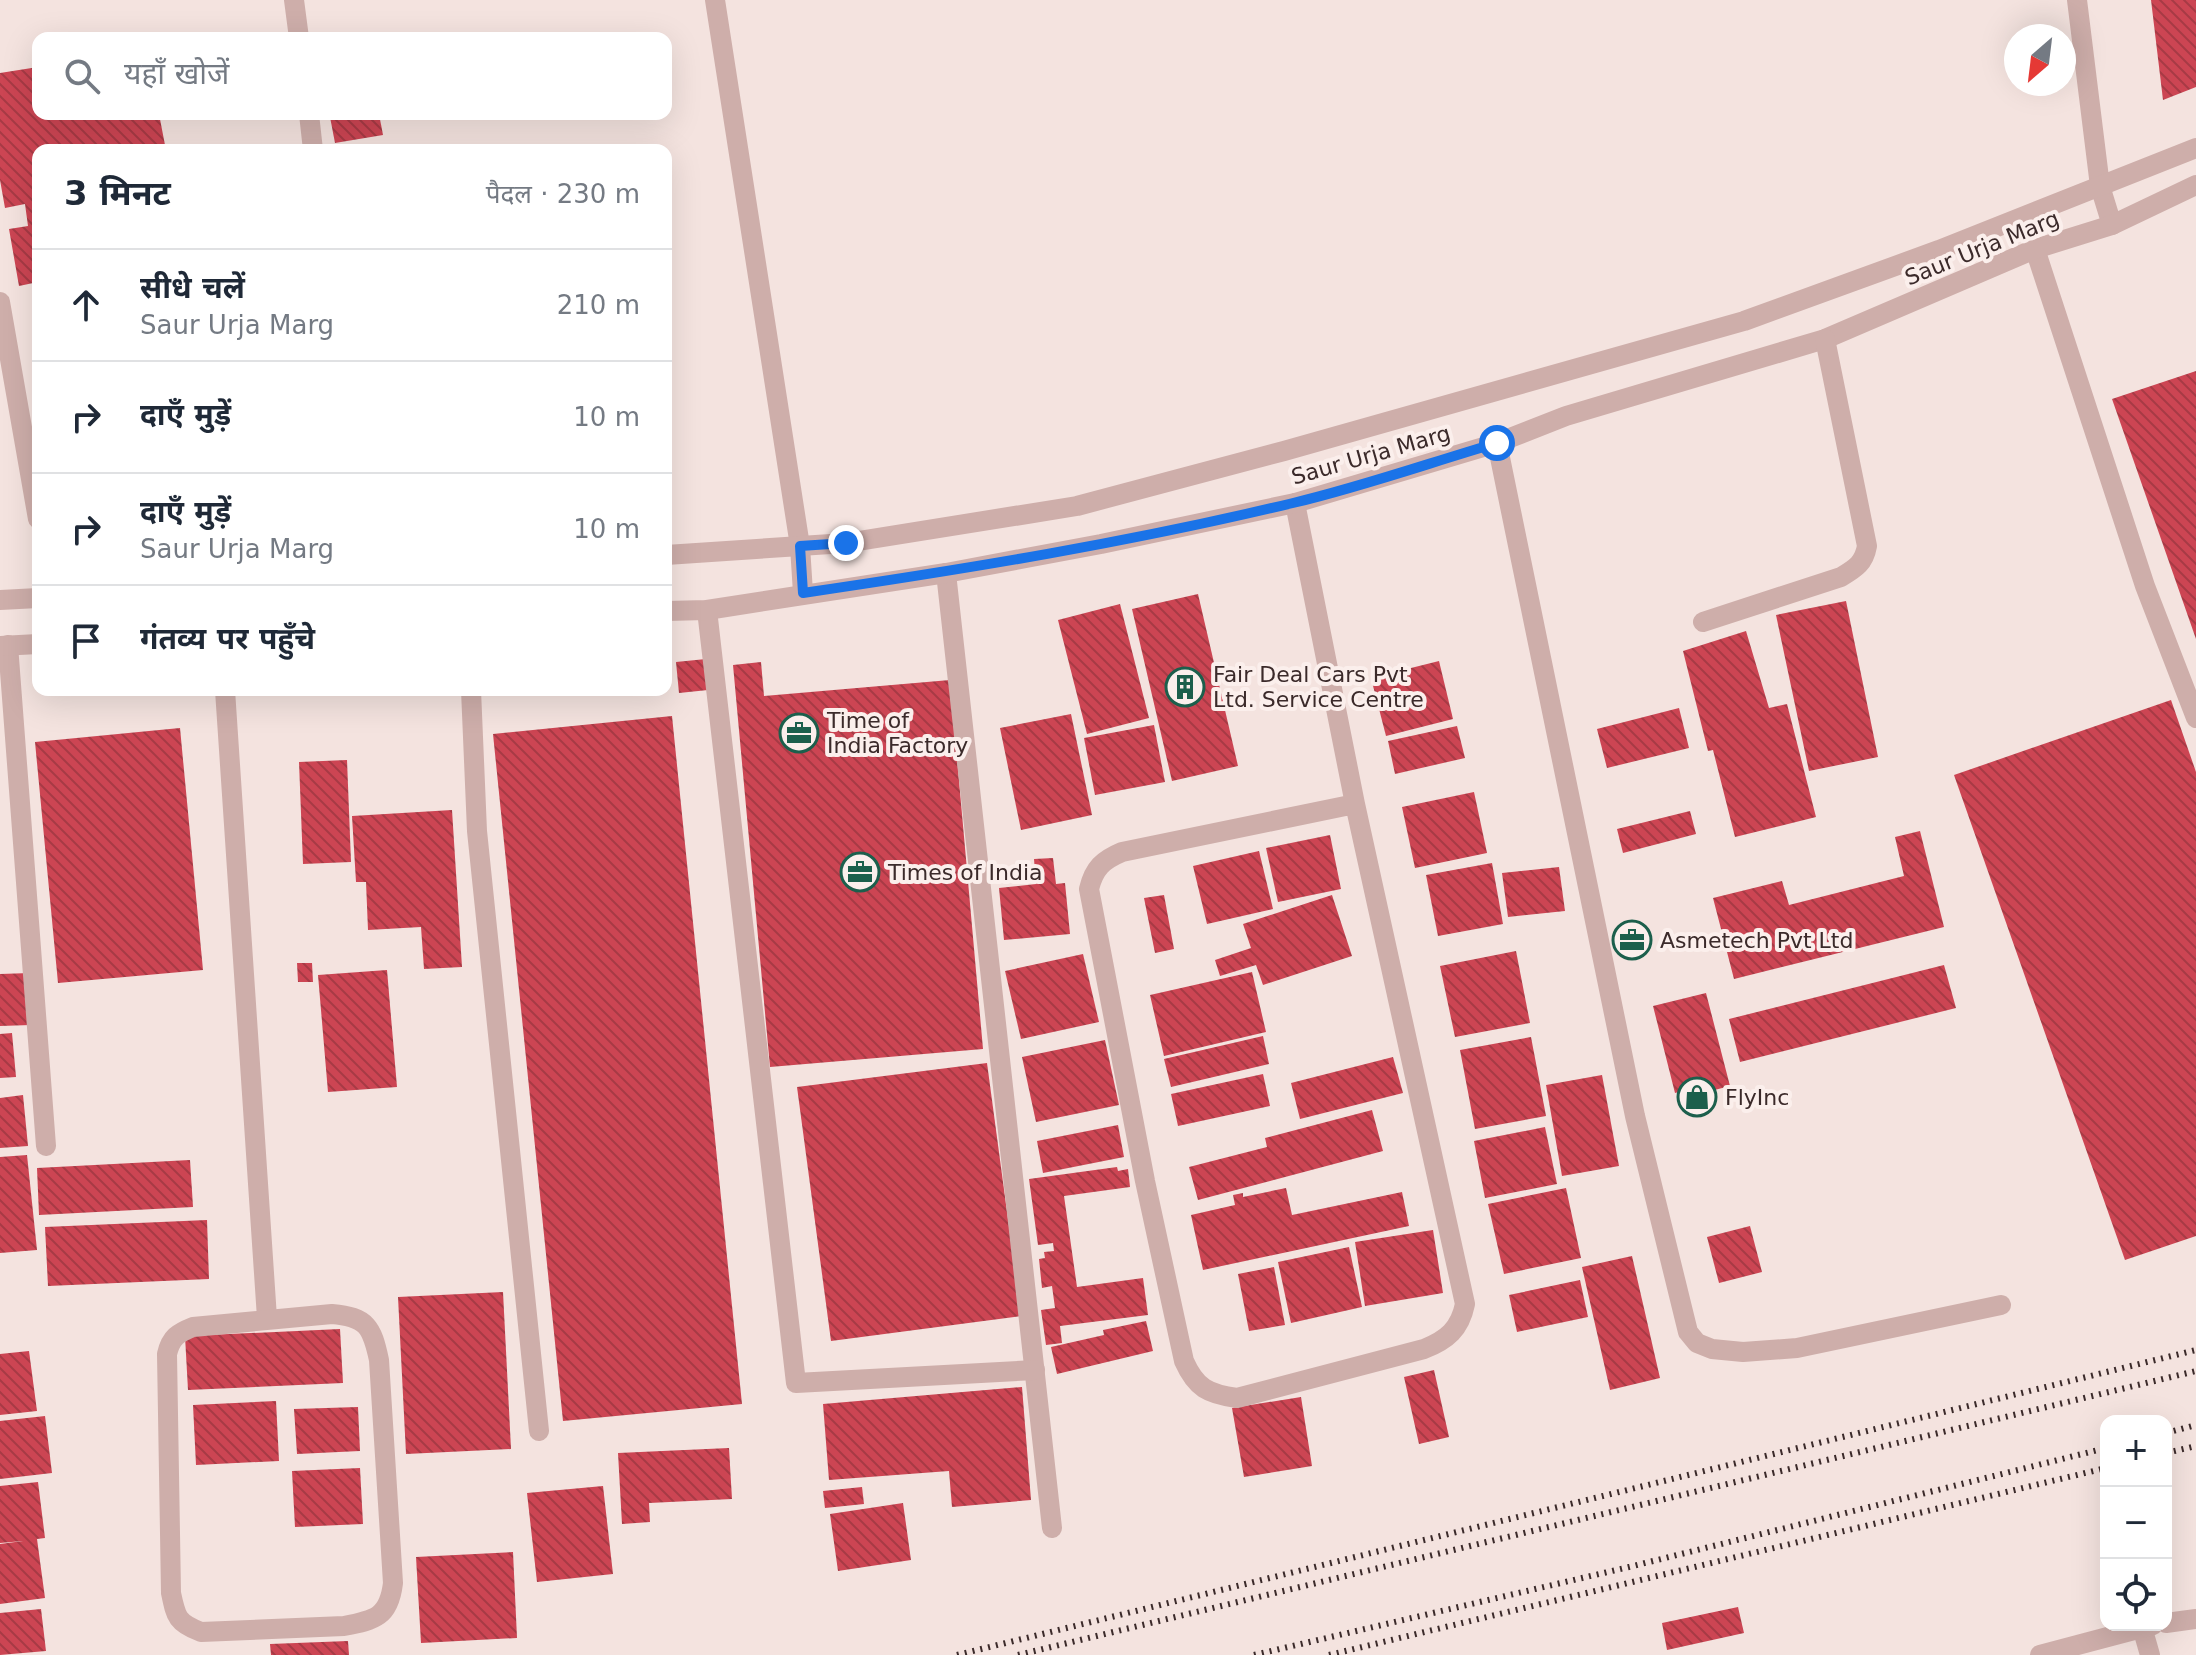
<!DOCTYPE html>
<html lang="hi">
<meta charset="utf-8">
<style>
:root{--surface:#fff;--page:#f6f6f7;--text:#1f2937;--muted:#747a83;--line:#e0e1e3}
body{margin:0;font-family:"DejaVu Sans","Noto Sans Devanagari",sans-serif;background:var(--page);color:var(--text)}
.controls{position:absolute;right:24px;bottom:24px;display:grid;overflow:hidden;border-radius:16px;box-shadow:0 8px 32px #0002}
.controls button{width:72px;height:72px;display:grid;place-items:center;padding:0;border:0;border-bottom:2px solid var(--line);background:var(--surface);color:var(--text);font:40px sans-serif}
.compass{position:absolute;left:2004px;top:24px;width:72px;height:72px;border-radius:50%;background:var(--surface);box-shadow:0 8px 32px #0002;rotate:208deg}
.stop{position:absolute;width:24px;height:24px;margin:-18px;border:6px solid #1a73e8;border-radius:50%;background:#fff}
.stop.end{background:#1a73e8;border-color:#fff;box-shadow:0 2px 8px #0008}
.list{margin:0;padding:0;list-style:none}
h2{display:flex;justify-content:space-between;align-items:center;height:104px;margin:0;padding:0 32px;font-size:34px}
h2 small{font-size:26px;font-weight:400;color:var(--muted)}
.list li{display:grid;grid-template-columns:52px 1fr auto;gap:24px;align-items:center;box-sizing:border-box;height:112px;padding:0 32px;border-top:2px solid var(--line)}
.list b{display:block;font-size:30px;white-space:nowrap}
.list p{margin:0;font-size:26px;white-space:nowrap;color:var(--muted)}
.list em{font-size:26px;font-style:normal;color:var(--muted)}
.icon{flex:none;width:44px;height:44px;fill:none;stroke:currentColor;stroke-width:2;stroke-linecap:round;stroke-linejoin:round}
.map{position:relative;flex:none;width:2196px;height:1655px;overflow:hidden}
.search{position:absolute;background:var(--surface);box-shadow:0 8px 32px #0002;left:32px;top:32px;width:640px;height:88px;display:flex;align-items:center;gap:20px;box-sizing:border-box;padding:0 28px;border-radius:16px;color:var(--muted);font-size:30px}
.panel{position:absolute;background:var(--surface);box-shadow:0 8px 32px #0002;left:32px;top:144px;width:640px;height:552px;border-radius:16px}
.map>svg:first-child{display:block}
.building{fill:url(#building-back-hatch)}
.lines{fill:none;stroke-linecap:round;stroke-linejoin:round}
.minor{stroke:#ceaeaa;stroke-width:20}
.rail{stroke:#3b2a2a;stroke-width:6;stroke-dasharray:2 6;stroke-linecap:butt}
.route{stroke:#1a73e8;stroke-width:10}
.labels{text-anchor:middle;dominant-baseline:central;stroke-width:8;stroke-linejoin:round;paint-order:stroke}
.street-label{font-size:22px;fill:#3b2a2a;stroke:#fbefec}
.poi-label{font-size:22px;fill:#3b2a2a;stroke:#fbefec;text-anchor:start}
</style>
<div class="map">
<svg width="2196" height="1655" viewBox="0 0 2196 1655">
<defs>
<pattern id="building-back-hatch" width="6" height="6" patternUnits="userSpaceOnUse" patternTransform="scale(2)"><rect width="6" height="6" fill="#cc4553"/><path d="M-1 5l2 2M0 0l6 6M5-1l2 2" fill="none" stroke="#a73a45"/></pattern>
</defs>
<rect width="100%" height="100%" fill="#f4e3df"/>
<g class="building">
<path d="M2151 0H2196V87L2163 100Z"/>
<path d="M38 67V114H159L165 145 140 150H38V282L19 286 9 229 28 226 25 204 5 208 0 180V73Z"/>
<path d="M345 114H379L383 135 335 143 330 117Z"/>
<path d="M2196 371V639L2112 399Z"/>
<path d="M1198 594 1238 766 1172 781 1132 609Z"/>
<path d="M1846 601 1878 757 1809 771 1776 615Z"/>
<path d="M1120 604 1149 718 1087 734 1058 620Z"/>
<path d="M1746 631 1769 708 1787 704 1816 817 1735 837 1713 750 1708 751 1683 651Z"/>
<path d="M706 659 708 690 679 693 676 662Z"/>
<path d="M1439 661 1453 719 1386 736 1371 678Z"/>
<path d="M761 662 764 696 950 680 983 1049 770 1067 733 665Z"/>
<path d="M2171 700 2196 772V1236L2125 1260 1954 775Z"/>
<path d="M1679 708 1689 748 1607 768 1597 729Z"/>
<path d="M1071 714 1092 815 1021 830 1000 728Z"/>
<path d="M672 716 742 1404 563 1421 493 734Z"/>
<path d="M1154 725 1165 782 1095 795 1084 738Z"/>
<path d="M1457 726 1465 758 1395 774 1388 741Z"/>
<path d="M180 728 203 970 58 983 35 742Z"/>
<path d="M347 760 351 862 303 864 299 762Z"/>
<path d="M1474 792 1487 853 1415 868 1402 807Z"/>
<path d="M452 810 462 967 424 969 421 927 368 930 366 882H356L352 816Z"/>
<path d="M1690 811 1696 834 1623 853 1617 829Z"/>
<path d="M1920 831 1944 927 1734 979 1713 898 1782 881 1789 905 1904 876 1895 837Z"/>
<path d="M1330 835 1341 889 1278 902 1266 848Z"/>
<path d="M1259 851 1273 909 1207 924 1193 866Z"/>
<path d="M1053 858 1056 884 1065 883 1070 934 1004 940 999 888 1036 884 1034 859Z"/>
<path d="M1492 863 1503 924 1438 936 1426 875Z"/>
<path d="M1559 867 1565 911 1508 917 1502 873Z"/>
<path d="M1164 895 1174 949 1155 953 1144 898Z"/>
<path d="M1332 895 1352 956 1263 985 1256 965 1220 976 1215 960 1251 948 1243 924Z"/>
<path d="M1516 951 1530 1023 1455 1037 1440 966Z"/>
<path d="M1083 954 1099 1022 1021 1039 1005 971Z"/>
<path d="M297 963H312L313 982H298Z"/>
<path d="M1944 965 1956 1008 1740 1062 1729 1019Z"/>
<path d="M387 970 397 1087 328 1092 318 975Z"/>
<path d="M1252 972 1266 1032 1164 1056 1150 995Z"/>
<path d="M30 973 31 1025 0 1026V974Z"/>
<path d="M1706 993 1730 1086 1699 1094 1697 1087 1675 1093 1653 1006Z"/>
<path d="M12 1033 16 1077 0 1078V1034Z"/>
<path d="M1263 1036 1269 1064 1171 1087 1164 1059Z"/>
<path d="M1531 1037 1546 1116 1475 1129 1460 1050Z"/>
<path d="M1105 1040 1119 1105 1036 1122 1022 1057Z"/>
<path d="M1393 1057 1403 1093 1300 1119 1291 1083Z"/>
<path d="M987 1063 1021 1316 831 1341 797 1087Z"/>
<path d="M1263 1074 1270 1106 1178 1126 1171 1094Z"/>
<path d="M1602 1075 1619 1166 1562 1176 1546 1085Z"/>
<path d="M23 1095 28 1146 0 1148V1098Z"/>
<path d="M1372 1110 1383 1151 1198 1200 1189 1167 1267 1147 1265 1138Z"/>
<path d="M1118 1125 1124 1157 1043 1173 1037 1141Z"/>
<path d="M1545 1127 1557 1184 1485 1198 1474 1141Z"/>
<path d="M27 1155 37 1250 0 1253V1157Z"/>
<path d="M190 1160 193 1207 39 1215 37 1168Z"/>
<path d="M1117 1167 1118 1171 1128 1169 1130 1187 1064 1196 1077 1287 1143 1278 1148 1315 1060 1326 1062 1343 1046 1345 1041 1310 1055 1308 1052 1286 1042 1288 1039 1259 1045 1258 1044 1252 1054 1251 1053 1243 1038 1245 1029 1179Z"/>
<path d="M1286 1188 1292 1215 1402 1192 1409 1226 1203 1270 1191 1215 1235 1205 1233 1195 1243 1193V1197Z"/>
<path d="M1566 1188 1581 1258 1504 1274 1488 1204Z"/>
<path d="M207 1220 209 1279 48 1286 45 1227Z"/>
<path d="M1750 1226 1762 1272 1719 1283 1707 1237Z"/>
<path d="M1433 1230 1443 1293 1365 1306 1355 1242Z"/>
<path d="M1349 1247 1362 1307 1291 1323 1278 1262Z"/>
<path d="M1632 1256 1660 1378 1610 1390 1582 1267Z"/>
<path d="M1274 1267 1285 1325 1249 1331 1238 1274Z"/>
<path d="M1580 1280 1588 1317 1517 1332 1509 1295Z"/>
<path d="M503 1292 511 1449 406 1454 398 1297Z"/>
<path d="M1146 1321 1153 1351 1057 1374 1051 1347 1104 1335 1103 1330Z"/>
<path d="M340 1329 343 1383 188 1390 185 1336Z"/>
<path d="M29 1351 37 1411 0 1415V1354Z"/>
<path d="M1434 1370 1449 1437 1419 1444 1404 1377Z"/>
<path d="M1022 1387 1031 1500 952 1507 949 1471 829 1480 823 1404Z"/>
<path d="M1301 1397 1312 1466 1244 1477 1232 1408Z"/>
<path d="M276 1401 279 1461 196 1465 193 1405Z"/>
<path d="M358 1407 360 1451 297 1454 294 1409Z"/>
<path d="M45 1416 52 1473 0 1479V1421Z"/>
<path d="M729 1448 732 1499 649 1503 650 1522 622 1524 618 1453Z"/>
<path d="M360 1468 363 1524 295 1527 292 1471Z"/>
<path d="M38 1482 45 1538 37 1539 45 1598 0 1604V1544L23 1541 0 1543V1486Z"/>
<path d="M603 1486 613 1574 537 1582 527 1493Z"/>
<path d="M862 1487 864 1504 825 1508 823 1491Z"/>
<path d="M903 1503 911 1560 838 1571 830 1514Z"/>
<path d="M513 1552 517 1638 421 1643 416 1557Z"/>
<path d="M1738 1607 1744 1633 1667 1650 1662 1623Z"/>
<path d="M41 1609 46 1651 0 1655V1613Z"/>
<path d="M348 1641 349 1655H271L270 1644Z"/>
</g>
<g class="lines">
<g class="minor">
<path d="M294 0 299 38"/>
<path d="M715 0 800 546 803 593"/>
<path d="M2077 0 2100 186 2112 225"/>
<path d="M309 114 313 150"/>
<path d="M2035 249 2145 586 2196 718"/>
<path d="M0 302 38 519"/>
<path d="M1497 443 1635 1116 1688 1332 1697 1343 1712 1349 1743 1352 1797 1348 2001 1305"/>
<path d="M1295 503 1355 804 1465 1304C1460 1329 1447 1340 1424 1349L1237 1398C1208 1394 1196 1388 1184 1361L1145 1181 1089 889C1094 868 1103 860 1122 852L1355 804"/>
<path d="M666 555 846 543 1077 506 1284 451 1744 321 1939 250 2196 148"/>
<path d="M946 573 1052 1528"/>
<path d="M0 600 38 598"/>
<path d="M707 610 796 1383 1035 1370"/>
<path d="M666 611 707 610 946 573 1101 544 1295 503 1497 443 1566 416 1825 339 2035 249 2112 225 2196 185"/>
<path d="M1703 622 1841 577C1856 568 1864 563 1867 546L1825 339"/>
<path d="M8 645 46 1146"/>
<path d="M0 646 38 644"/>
<path d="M225 690 267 1318"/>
<path d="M471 690 477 831 539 1431"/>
<path d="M332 1314C367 1317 372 1327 379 1360L393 1583C389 1617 375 1620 344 1626L201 1632C177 1623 176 1617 171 1593L167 1354C171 1337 178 1333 193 1327Z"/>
<path d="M2166 1623 2196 1619"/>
<path d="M2142 1627 2150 1655"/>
<path d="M2040 1655 2153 1625"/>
</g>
<g class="rail">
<path d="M2166 1433 2196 1425"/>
<path d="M2166 1453 2196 1446"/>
<path d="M957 1655 2196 1350"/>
<path d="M1018 1655 2196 1371"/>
<path d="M1254 1655 1629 1567 2106 1448"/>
<path d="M1329 1655 2106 1468"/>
</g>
</g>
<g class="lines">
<path class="route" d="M846 543 800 546 803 593C967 569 1131 542 1293 503 1361 487 1429 463 1497 443"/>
</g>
<defs>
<g id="building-ring" transform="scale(2)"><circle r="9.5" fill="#fbefec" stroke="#1c5f4c" stroke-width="1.5"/><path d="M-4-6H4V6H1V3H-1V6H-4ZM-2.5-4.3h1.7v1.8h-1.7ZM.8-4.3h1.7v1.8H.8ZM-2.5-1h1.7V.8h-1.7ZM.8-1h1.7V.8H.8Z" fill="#1c5f4c"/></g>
<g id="office-ring" transform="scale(2)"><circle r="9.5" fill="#fbefec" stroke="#1c5f4c" stroke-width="1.5"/><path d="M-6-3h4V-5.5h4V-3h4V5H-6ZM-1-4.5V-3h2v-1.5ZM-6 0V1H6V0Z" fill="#1c5f4c"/></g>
<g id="shop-ring" transform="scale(2)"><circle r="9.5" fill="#fbefec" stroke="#1c5f4c" stroke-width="1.5"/><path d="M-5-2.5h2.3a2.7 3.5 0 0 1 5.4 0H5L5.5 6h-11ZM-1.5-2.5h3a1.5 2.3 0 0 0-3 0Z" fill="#1c5f4c"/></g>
</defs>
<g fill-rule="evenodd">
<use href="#building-ring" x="1185" y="687"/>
<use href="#office-ring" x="799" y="733"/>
<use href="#office-ring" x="860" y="872"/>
<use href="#office-ring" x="1632" y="940"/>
<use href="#shop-ring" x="1697" y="1097"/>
</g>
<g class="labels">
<g class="street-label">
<text transform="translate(1982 248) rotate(-22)">Saur Urja Marg</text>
<text transform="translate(1371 455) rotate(-16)">Saur Urja Marg</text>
</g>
<g class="poi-label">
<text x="1213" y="674">Fair Deal Cars Pvt<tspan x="1213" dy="25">Ltd. Service Centre</tspan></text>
<text x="827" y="720">Time of<tspan x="827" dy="25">India Factory</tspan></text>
<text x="888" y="872">Times of India</text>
<text x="1660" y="940">Asmetech Pvt Ltd</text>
<text x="1725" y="1097">FlyInc</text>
</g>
</g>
</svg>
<div class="controls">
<button>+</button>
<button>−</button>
<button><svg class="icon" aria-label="locate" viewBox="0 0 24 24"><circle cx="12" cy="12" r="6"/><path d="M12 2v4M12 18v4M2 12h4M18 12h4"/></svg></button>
</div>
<svg class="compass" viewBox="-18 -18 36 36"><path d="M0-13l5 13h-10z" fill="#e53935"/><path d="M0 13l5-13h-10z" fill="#747a83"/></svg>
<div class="stop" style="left:1497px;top:443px"></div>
<div class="stop end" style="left:846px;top:543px"></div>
<div class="search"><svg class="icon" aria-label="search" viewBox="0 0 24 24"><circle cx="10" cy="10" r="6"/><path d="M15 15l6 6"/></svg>यहाँ खोजें</div>
<section class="panel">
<h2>3 मिनट<small>पैदल · 230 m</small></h2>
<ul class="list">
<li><svg class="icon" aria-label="ahead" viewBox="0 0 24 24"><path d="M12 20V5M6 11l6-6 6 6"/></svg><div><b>सीधे चलें</b><p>Saur Urja Marg</p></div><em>210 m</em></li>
<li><svg class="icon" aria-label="right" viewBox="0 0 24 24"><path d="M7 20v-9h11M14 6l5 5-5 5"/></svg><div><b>दाएँ मुड़ें</b></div><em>10 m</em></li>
<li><svg class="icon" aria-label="right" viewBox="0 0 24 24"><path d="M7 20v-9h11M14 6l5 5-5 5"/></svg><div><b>दाएँ मुड़ें</b><p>Saur Urja Marg</p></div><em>10 m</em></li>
<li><svg class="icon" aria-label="arrive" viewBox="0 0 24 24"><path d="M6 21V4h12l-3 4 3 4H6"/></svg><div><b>गंतव्य पर पहुँचे</b></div></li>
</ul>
</section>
</div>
